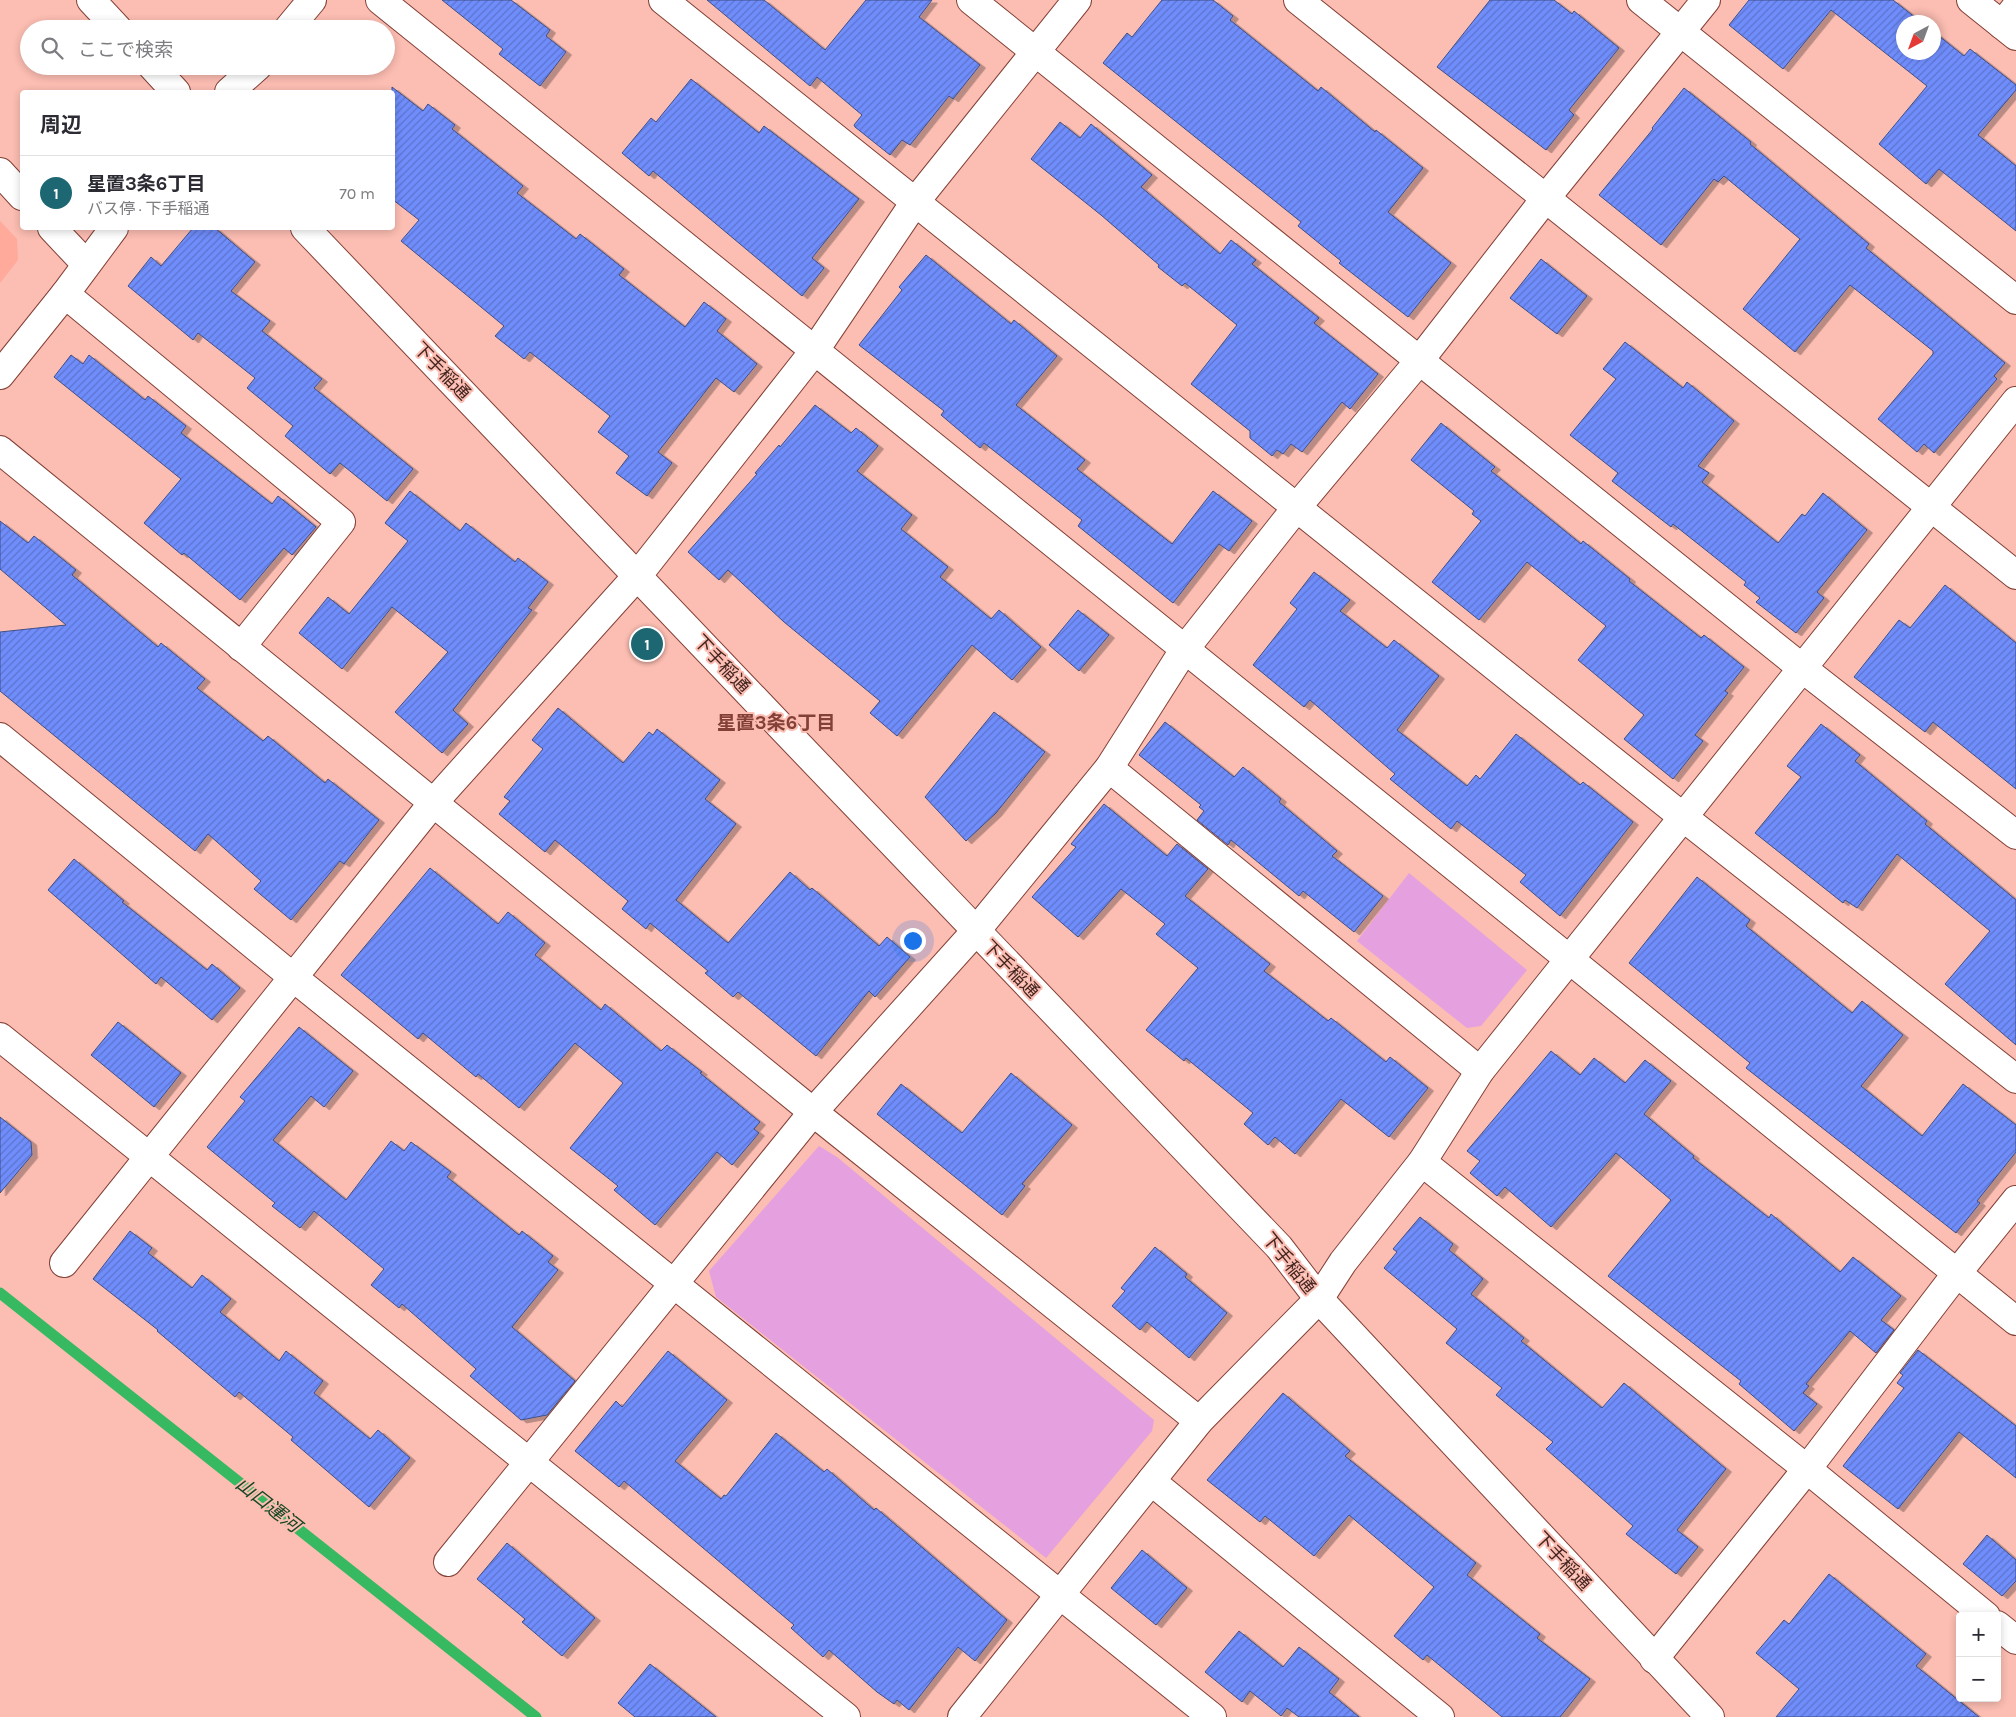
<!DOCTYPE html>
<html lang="ja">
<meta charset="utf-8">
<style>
:root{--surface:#fff;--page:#f2f2f3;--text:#2b2b33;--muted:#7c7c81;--line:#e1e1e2;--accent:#1d6773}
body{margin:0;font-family:Karla,"Noto Sans JP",sans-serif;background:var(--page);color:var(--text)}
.controls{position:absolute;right:15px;bottom:15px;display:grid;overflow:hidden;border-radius:5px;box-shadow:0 2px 8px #0003}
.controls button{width:45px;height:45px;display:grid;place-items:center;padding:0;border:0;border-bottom:1px solid var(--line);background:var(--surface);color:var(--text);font:25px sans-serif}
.compass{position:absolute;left:1896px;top:15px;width:45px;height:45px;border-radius:50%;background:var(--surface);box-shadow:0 2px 8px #0003;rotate:221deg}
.you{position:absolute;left:912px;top:940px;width:18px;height:18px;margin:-12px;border:4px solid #fff;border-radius:50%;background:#1a73e8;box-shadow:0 0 0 8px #1a73e833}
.badge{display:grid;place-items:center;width:32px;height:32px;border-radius:50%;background:var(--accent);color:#fff;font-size:16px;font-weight:700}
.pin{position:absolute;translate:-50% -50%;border:2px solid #fff;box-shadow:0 1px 5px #0006}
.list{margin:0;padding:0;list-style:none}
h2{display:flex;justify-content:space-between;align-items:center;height:65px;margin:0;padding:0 20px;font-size:21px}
h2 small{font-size:16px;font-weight:400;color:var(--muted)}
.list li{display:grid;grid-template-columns:32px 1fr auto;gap:15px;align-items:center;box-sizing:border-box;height:75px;padding:0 20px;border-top:1px solid var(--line)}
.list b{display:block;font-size:19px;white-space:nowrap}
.list p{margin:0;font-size:16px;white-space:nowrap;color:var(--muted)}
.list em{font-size:16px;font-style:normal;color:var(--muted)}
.icon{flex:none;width:28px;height:28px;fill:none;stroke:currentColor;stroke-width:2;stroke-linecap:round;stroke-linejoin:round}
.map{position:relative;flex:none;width:2016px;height:1717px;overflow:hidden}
.search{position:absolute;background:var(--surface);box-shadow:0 2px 8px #0003;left:20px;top:20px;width:375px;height:55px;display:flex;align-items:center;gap:12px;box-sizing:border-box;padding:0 18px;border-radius:28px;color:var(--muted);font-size:19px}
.panel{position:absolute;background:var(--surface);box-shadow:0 2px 8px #0003;left:20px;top:90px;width:375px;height:140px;border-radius:5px}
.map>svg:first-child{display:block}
.built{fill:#ffaa9b}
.green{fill:#e5a1df}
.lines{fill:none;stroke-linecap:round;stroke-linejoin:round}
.stream{stroke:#37b961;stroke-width:11}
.building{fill:url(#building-hatch);stroke:#3f4f86;filter:url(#shadow)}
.minor-casing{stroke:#834137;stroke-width:30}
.minor{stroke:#fff;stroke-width:28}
.labels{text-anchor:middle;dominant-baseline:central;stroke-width:4;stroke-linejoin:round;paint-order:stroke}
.street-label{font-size:18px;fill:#432520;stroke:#fcbdb2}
.neighbourhood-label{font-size:19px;font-weight:bold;fill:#834036;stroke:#fcbdb2}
.water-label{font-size:19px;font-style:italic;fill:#164724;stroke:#fcbdb2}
</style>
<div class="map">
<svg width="2016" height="1717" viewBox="0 0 2016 1717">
<defs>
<pattern id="building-hatch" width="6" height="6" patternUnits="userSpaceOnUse" patternTransform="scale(1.25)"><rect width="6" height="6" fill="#6f8dfc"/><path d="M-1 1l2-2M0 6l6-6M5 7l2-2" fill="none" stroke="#5d73cc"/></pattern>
<filter id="shadow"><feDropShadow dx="5.5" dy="3" stdDeviation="0" flood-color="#0004"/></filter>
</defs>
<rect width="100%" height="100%" fill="#fcbdb2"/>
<path class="built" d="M0 221 17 239 18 260 0 283Z"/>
<g class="green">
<path d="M1409 873 1527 970 1481 1026 1467 1028 1357 941Z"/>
<path d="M819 1146 837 1157 1154 1420 1152 1431 1046 1558 716 1297 709 1271Z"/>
</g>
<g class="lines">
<path class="stream" d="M0 1293 536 1717"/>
</g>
<g class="building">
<path d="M442 0H511L550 30 546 36 566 52 540 86 499 54 503 49Z"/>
<path d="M707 0H764L825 50 866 0H932L919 17 980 65 953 99 949 96 910 145 902 140 890 155 855 127 854 125 862 115 817 77 810 86Z"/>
<path d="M1162 0H1213L1233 16 1230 20 1318 91 1321 87 1375 132 1376 130 1423 168 1388 212 1451 263 1408 317 1339 263 1341 261 1298 226 1301 222 1103 63 1127 33 1132 37Z"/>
<path d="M1490 0H1554L1572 14 1574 11 1619 48 1569 110 1574 115 1546 150 1437 67Z"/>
<path d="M1749 0H1893L1921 22H1904V52H1934V32L1964 56 1970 49 2016 85V90L1978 135 2016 166V231L1939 169 1926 184 1879 144 1927 86 1831 10 1783 69 1729 25Z"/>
<path d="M691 79 759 133 764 126 859 199 812 258 824 268 802 296 653 171 649 176 622 153 651 118 656 122Z"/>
<path d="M392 87 423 111 428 104 455 125 452 129 523 186 517 193 576 239 580 234 624 269 619 275 685 327 704 302 726 319 717 331 757 364 734 392 716 378 658 452 672 463 647 496 616 473 629 456 598 432 610 416 530 352 524 359 495 336 504 326 401 241 419 220 392 199Z"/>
<path d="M1684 88 1751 142 1750 144 1869 244 1866 248 2005 363 1994 376 1997 379 1934 453 1924 444 1917 452 1878 419 1933 354V351L1850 285 1795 352 1743 309 1800 239 1724 176 1718 182 1714 179 1661 245 1599 195 1653 129 1652 128Z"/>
<path d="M1060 122 1080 138 1091 124 1152 175 1141 187 1220 254 1231 240 1256 260 1252 264 1319 318 1314 323 1378 374 1350 409 1342 402 1302 452 1291 444 1283 454 1277 450 1272 456 1250 438V431L1191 384 1237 325 1185 283 1182 286 1158 267 1159 265 1101 215 1031 159Z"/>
<path d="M193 228H215L255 262 231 291 270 321 262 331 322 379 314 388 413 469 387 501 340 463 330 474 285 436 293 426 247 388 255 378 198 333 193 340 128 286 151 257 161 266Z"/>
<path d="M926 255 1011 324 1014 320 1057 356 1016 405 1085 460 1077 469 1172 544 1213 491 1252 521 1229 551 1219 544 1173 603 1078 526 1082 520 984 443 980 448 941 415 944 411 859 345 902 290 899 287Z"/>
<path d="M1541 259 1587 296 1557 334 1510 298Z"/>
<path d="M1625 342 1683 388 1687 382 1734 421 1698 466 1709 473 1702 482 1778 543 1802 514 1805 516 1823 493 1867 530 1817 592 1824 598 1796 633 1756 602 1760 598 1744 585 1746 582 1673 524 1671 527 1612 481 1618 473 1570 435 1616 379 1603 369Z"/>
<path d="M71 355 83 364 89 355 145 400 148 396 186 426 181 433 272 504 278 496 316 527 292 555 284 548 240 600 184 553 182 555 144 523 181 479 54 377Z"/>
<path d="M815 405 851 433 856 428 878 446 857 471 912 515 901 529 948 567 940 577 991 619 999 610 1041 647 1012 680 972 645 897 736 870 713 880 701 784 622 728 570 719 580 688 552 757 474 755 473 779 445 780 447Z"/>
<path d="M1441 423 1495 467 1491 471 1581 544 1583 541 1630 579 1629 581 1701 638 1704 635 1744 667 1725 691 1728 693 1695 735 1703 741 1673 779 1624 739 1644 715 1578 660 1606 626 1527 562 1479 620 1432 582 1481 521 1472 514 1474 511 1411 460Z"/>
<path d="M410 491 460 531 466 523 515 562 518 558 548 582 528 608 532 610 453 710 468 724 442 753 395 712 448 652 392 607 342 669 299 633 328 597 349 614 408 541 385 523Z"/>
<path d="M0 521 28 543 34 536 76 570 72 575 158 647 161 643 205 679 197 688 263 741 268 736 325 783 328 779 379 820 344 864 340 861 291 920 254 889 261 881 208 834 195 851 0 691V632L66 625 0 569Z"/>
<path d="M1314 572 1350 600 1340 611 1387 648 1394 640 1439 676 1397 730 1467 786 1476 775 1480 779 1516 734 1580 785 1583 782 1633 822 1560 916 1520 882 1526 875 1457 821 1451 829 1390 779 1395 774 1310 700 1304 707 1253 665 1297 609 1290 603Z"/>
<path d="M1945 585 2016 643V789L1933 722 1925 732 1854 677 1899 620 1910 628Z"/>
<path d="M1078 610 1109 635 1079 671 1049 645Z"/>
<path d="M558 708 623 763 649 732 653 735 657 729 720 780 705 799 736 824 676 900 728 943 790 872 810 890 812 888 879 946 887 937 910 957 875 997 869 991 816 1056 738 992 733 997 705 973 708 971 650 923 646 929 622 909 628 901 555 840 545 852 499 814 510 801 504 797 543 749 532 740Z"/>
<path d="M994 712 1045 752 996 813 966 841 925 797Z"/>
<path d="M1165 722 1234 777 1243 767 1281 799 1279 802 1337 851 1332 856 1383 896 1354 932 1303 891 1299 896 1231 840 1228 845 1197 820 1204 811 1199 807 1201 805 1139 755Z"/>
<path d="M1821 724 1860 755 1855 761 1927 821 1925 824 2016 900V1045L1945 984 1990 931 1897 854 1857 908 1845 900 1843 903 1755 833 1801 777 1787 766Z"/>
<path d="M1104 804 1167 856 1177 844 1208 869 1185 896 1270 964 1264 971 1328 1021 1331 1018 1386 1062 1390 1057 1428 1088 1389 1137 1341 1099 1295 1154 1275 1137 1268 1145 1244 1124 1253 1113 1186 1058 1184 1061 1146 1030 1198 968 1156 934 1165 924 1121 889 1078 937 1032 897 1076 847 1071 844Z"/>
<path d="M74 859 124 901 122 902 207 970 212 964 240 988 212 1020 161 977 156 984 48 890Z"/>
<path d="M430 868 498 924 508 912 545 943 535 955 601 1010 605 1004 661 1051 667 1045 702 1072 700 1073 760 1122 754 1129 759 1133 732 1165 717 1152 655 1225 614 1190 618 1186 570 1148 623 1083 575 1043 519 1108 478 1074 476 1077 423 1033 418 1039 341 975Z"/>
<path d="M1697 877 1750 920 1746 926 1852 1013 1862 1001 1903 1035 1861 1086 1922 1136 1963 1084 2016 1125V1152L1977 1201 1980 1203 1956 1233 1746 1068 1750 1063 1629 963Z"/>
<path d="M118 1022 181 1073 154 1107 91 1055Z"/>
<path d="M299 1027 353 1071 324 1107 311 1096 273 1140 346 1200 391 1141 404 1151 411 1142 451 1172 447 1177 519 1235 522 1231 553 1256 548 1262 558 1270 512 1327 575 1381 547 1415 521 1420 470 1376 476 1369 402 1304 399 1308 371 1285 384 1269 314 1211 300 1228 272 1206 275 1203 207 1147 245 1101 240 1097Z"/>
<path d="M1551 1051 1580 1075 1594 1058 1625 1083 1645 1060 1671 1081 1644 1114 1694 1156 1693 1158 1769 1218 1771 1214 1840 1272 1853 1257 1901 1296 1881 1320 1894 1330 1876 1353 1850 1331 1806 1384 1809 1386 1803 1393 1817 1404 1794 1431 1739 1384 1741 1381 1608 1276 1671 1200 1616 1153 1551 1227 1505 1187 1497 1196 1470 1173 1480 1161 1467 1151Z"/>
<path d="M1011 1073 1072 1125 1022 1184 1025 1186 1002 1215 877 1114 901 1084 962 1133Z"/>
<path d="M0 1117 31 1142 32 1155 0 1193Z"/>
<path d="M1420 1217 1453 1244 1449 1250 1483 1279 1471 1294 1524 1338 1521 1341 1602 1408 1624 1383 1726 1469 1677 1530 1698 1547 1676 1574 1626 1534 1633 1526 1546 1449 1553 1442 1496 1395 1502 1388 1446 1343 1457 1329 1384 1268 1397 1252 1393 1249Z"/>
<path d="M130 1231 152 1248 148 1253 192 1288 202 1275 231 1299 220 1312 279 1361 286 1351 323 1381 314 1393 370 1439 378 1430 410 1458 369 1507 291 1440 293 1437 239 1392 235 1397 157 1331 158 1330 93 1279Z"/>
<path d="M1155 1247 1187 1274 1185 1277 1227 1313 1189 1358 1147 1322 1140 1330 1112 1306 1125 1291 1121 1288Z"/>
<path d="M1918 1350 2016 1426V1478L1959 1432 1898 1509 1843 1466 1904 1388 1897 1383 1903 1375 1900 1373Z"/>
<path d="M668 1351 727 1400 675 1461 721 1499 724 1495 726 1496 776 1433 824 1472 827 1469 874 1510 876 1508 1007 1620 975 1661 958 1647 909 1710 897 1700 894 1704 877 1692 829 1650 823 1657 791 1628 794 1625 624 1481 619 1487 575 1451 616 1401 622 1407Z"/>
<path d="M1283 1393 1350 1451 1345 1456 1476 1563 1467 1575 1540 1634 1537 1638 1590 1679 1560 1717H1502L1427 1655 1423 1660 1394 1636 1434 1587 1349 1515 1314 1556 1265 1516 1260 1522 1207 1480Z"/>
<path d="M1987 1535 2016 1560V1581L2002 1596 1963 1564Z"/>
<path d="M507 1543 595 1618 562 1656 522 1622 525 1619 477 1579Z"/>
<path d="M1142 1550 1187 1588 1156 1625 1111 1588Z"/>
<path d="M1829 1574 1926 1654 1916 1666 1979 1717H1776L1799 1689 1756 1653 1784 1620 1789 1624Z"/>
<path d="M1239 1631 1283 1667 1299 1647 1339 1679 1329 1692 1359 1717H1299L1287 1708 1281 1716 1250 1691 1242 1702 1205 1672Z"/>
<path d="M650 1664 716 1717H635L618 1703Z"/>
</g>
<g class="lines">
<g class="minor-casing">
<g id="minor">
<path d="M91 0 118 29"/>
<path d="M380 0 1569 959 2016 1321"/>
<path d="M663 0 1683 817 2016 1079"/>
<path d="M971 0 1802 668 2016 835"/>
<path d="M1298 0 2016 575"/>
<path d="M1641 0 2016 300"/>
<path d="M1971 0 2016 36"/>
<path d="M2002 25 2016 7"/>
<path d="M288 29 312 0"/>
<path d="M152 66 176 92"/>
<path d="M229 92 258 66"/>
<path d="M0 172 22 196"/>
<path d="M52 228 86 264"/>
<path d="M305 228C630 567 953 909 1279 1247L1319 1299 1710 1717"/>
<path d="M65 294 341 522 241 647"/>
<path d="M0 375 65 294 114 228"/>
<path d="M0 450 813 1112 1199 1421"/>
<path d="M0 737 294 978 1212 1717"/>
<path d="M1109 768 1480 1071"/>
<path d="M0 1037 846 1717"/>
<path d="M1422 1162 1807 1469 1986 1616"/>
<path d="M64 1263 433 803 638 575 815 350 915 202 1077 0"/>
<path d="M1151 1481 1440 1717"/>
<path d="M448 1562 813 1112 975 932 1109 768 1184 650 1297 507 1419 361 1545 199 1706 0"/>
<path d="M1997 1625 2016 1640"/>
<path d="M1654 1659 1807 1469 1957 1273 2016 1200"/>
<path d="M962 1717 1199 1421 1319 1299 1343 1262 1422 1162 1480 1071 2016 401"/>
</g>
</g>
<use href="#minor" class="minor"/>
</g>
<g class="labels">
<g class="street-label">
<text transform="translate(442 371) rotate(46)">下手稲通</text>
<text transform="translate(722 664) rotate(47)">下手稲通</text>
<text transform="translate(1011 969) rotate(46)">下手稲通</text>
<text transform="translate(1289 1263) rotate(51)">下手稲通</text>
<text transform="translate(1563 1561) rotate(47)">下手稲通</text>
</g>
<g class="neighbourhood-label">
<text x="776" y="723">星置3条6丁目</text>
</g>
<g class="water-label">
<text transform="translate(268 1505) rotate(38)">山口運河</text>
</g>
</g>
</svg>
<div class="controls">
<button>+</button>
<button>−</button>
</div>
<svg class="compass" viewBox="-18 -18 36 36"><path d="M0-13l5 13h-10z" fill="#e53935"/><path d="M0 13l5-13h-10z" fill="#7c7c81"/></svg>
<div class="you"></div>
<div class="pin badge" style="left:647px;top:644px">1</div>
<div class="search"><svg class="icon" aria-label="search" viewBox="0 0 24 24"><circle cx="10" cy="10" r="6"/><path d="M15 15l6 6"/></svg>ここで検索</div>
<section class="panel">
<h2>周辺<small></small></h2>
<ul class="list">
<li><span class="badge">1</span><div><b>星置3条6丁目</b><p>バス停 · 下手稲通</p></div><em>70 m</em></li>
</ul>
</section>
</div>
